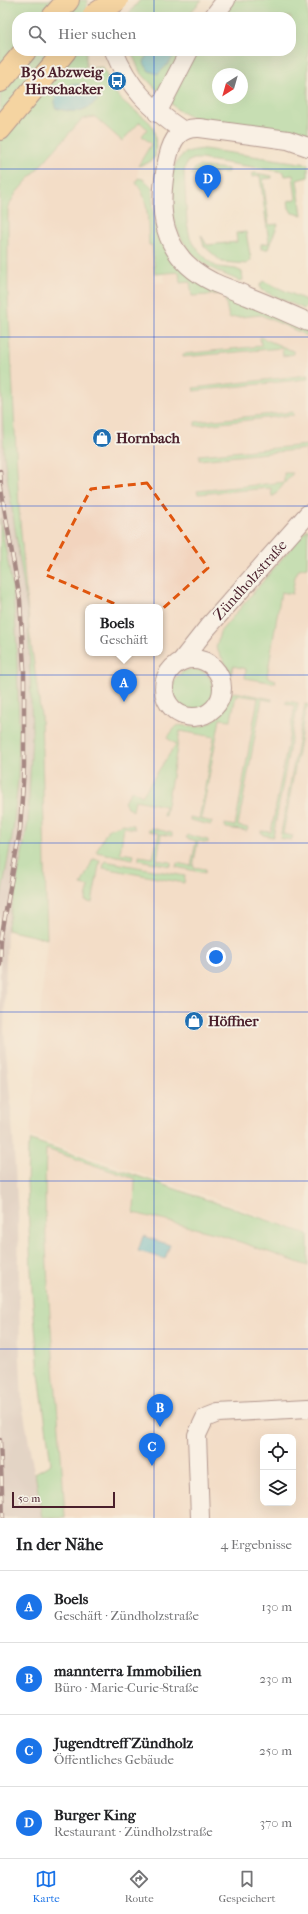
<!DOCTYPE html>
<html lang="de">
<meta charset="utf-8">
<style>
:root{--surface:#fff;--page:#f2f2f2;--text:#202124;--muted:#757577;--line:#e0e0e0;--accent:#1a73e8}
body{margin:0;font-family:"IM FELL French Canon",serif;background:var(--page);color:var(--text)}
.controls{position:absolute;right:12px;bottom:12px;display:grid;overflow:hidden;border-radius:8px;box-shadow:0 4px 16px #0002}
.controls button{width:36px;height:36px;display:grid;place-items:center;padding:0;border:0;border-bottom:1px solid var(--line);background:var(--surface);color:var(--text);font:20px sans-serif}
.compass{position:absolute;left:212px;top:68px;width:36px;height:36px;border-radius:50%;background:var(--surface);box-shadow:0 4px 16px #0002;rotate:217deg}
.scale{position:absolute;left:12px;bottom:10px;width:103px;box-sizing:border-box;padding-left:4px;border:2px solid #4a1f2b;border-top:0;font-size:11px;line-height:14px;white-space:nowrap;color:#4a1f2b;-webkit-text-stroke:3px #f7f3e8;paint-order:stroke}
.you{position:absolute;left:216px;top:957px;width:14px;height:14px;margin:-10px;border:3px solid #fff;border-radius:50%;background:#1a73e8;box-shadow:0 0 0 6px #1a73e833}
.badge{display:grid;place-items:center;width:26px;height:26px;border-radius:50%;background:var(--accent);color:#fff;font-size:13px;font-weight:700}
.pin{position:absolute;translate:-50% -33px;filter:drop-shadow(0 1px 2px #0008)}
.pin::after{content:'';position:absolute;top:21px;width:14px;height:12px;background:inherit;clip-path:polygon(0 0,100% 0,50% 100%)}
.popup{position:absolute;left:85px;top:604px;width:78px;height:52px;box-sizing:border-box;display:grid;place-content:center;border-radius:8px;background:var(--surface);filter:drop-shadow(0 1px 3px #0005);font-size:13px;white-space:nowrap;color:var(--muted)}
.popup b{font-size:15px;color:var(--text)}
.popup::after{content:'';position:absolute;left:50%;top:100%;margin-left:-8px;border:8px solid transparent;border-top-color:var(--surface)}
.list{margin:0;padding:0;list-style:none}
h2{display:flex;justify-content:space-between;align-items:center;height:52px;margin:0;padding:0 16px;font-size:17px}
h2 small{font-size:13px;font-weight:400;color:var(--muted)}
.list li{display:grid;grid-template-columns:26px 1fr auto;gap:12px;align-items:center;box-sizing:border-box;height:72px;padding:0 16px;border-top:1px solid var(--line)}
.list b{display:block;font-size:15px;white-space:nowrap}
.list p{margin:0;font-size:13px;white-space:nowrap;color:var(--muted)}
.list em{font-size:13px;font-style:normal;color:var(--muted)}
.icon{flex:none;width:22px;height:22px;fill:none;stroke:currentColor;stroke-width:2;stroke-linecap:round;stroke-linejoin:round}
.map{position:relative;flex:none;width:308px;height:1518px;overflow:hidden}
.search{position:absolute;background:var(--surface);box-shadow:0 4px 16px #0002;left:12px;right:12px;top:12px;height:44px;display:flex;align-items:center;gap:10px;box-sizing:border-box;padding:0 14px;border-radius:16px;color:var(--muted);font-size:15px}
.sheet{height:340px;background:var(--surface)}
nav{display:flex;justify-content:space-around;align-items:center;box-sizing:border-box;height:56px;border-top:1px solid var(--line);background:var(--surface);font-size:11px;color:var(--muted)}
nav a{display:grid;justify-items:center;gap:2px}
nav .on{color:var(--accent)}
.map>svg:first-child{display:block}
.built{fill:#f2d4be;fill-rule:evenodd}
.industrial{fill:#cfc0ba}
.green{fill:#91d892;stroke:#6e7c5e;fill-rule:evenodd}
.water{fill:#4bb7c8;stroke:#4a6b7a}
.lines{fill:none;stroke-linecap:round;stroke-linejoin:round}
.minor-casing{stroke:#643d43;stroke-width:20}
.highway-casing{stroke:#643d43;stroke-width:24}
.minor{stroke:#fff;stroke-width:18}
.highway{stroke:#f7c06c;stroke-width:22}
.rail-casing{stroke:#4a1f2b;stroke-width:4.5}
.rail{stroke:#f7f3e8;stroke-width:3;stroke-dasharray:9;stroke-linecap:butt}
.highway-bridge-casing{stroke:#643d43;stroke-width:24;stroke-linecap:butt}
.highway-bridge{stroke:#f7c06c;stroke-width:22}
.marked{fill:none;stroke:#e0560e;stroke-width:3;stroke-dasharray:8 5;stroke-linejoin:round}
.grid{fill:none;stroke:#1d4ed8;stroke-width:1;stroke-opacity:0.55}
.labels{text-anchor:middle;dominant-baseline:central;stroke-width:4;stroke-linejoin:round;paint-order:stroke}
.poi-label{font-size:15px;font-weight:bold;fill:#4a1f2b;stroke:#f7f3e8;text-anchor:start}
.street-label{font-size:15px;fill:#4a1f2b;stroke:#f7f3e8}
</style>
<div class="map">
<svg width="308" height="1518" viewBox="0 0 308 1518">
<rect width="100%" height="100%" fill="#f7f3e8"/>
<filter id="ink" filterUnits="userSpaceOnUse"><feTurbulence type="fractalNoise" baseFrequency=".025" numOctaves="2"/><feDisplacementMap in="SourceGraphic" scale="8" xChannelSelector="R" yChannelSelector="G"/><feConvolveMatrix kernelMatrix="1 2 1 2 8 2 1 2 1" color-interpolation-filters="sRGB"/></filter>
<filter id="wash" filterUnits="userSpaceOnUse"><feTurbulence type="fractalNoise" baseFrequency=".012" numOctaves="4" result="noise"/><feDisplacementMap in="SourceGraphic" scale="16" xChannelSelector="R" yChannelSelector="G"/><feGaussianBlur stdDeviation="0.9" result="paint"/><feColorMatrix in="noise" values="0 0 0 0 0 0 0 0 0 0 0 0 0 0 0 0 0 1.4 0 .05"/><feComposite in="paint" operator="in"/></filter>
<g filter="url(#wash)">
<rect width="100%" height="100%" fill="#f4e4cd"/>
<g class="built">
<path d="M95 116 107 126 140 122 147 129 151 144 138 166V178L136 183 142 190 145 199 149 244H152L156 283 165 282 164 273 179 272 190 281 224 294 229 318 261 315 308 336V1233L218 1200 30 1136 47 939 41 715 29 628 19 508 8 295V207L16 193 82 119ZM88 607H160V653H88Z"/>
<path d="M46 1149 135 1179 134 1213 218 1234 308 1266V1518H65L62 1461 48 1290 45 1205ZM263 1437H293V1503H263Z"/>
</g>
<path class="industrial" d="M0 350 4 456 28 615 32 732 28 823 7 931 4 1029 11 1107 18 1214 20 1358 22 1403 42 1518H0V903L13 831 18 779 19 726 16 629 12 585 0 518Z"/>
<g class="green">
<path d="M0 0H87V17H17V51H86V68L103 67C108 79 112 91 122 100 148 124 158 116 155 157L148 163 138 166 151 144 142 136 147 129 140 122 122 141 95 117 82 119 16 193 8 207V295L19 508 29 628 41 715 47 939 7 930 28 823 32 732 28 615 4 456 0 350Z"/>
<path d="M140 0H202L186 17H126Z"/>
<path d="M233 0 308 1V134H297C268 131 186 127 171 103L195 51H291V17H220ZM218 74H242V98H218Z"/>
<path d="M131 51H183L160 93 140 72Z"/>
<path d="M204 149 308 164V177L297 180 302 215 292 213 289 208 288 201 296 199 293 175 285 176 284 172 201 159H194L187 162 184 171 187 222 190 238 198 250 211 263 217 267 236 269 242 272 243 280 240 281C226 275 206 268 195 256 188 249 181 240 178 231 169 212 164 167 184 154 189 150 198 150 204 149Z"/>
<path d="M199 166 228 169V172L191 175 195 168Z"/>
<path d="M255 173 272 176V178L263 179 269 225 278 224 268 249H261V244L269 243 260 176 252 177V174Z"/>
<path d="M138 178 143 179 152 187 154 220 163 242 203 283 308 331V336L261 315 229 318 224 294 192 296 190 282 180 283 179 272 155 274 152 245H149C147 224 150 199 136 183Z"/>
<path d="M246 232 251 260 247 264 222 262 204 246 201 235 207 245 237 242 236 233Z"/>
<path d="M263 281 308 301V305L304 309 261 290 260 285Z"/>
<path d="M260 337 293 351 294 354 283 356 282 348 183 357V354L261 346Z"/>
<path d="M308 375V379L194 391 193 388Z"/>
<path d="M293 412 294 415 195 426V422Z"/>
<path d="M308 445 307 458 306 449 199 460V455Z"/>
<path d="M284 473H293L274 496H272L271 488 198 494 197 491 284 482Z"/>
<path d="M0 518 12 585 16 629 19 726 18 779 13 831 0 903Z"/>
<path d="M308 528 307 567 299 569 295 577 292 594 281 592 267 677 276 680 275 683 245 678 246 669 233 666 231 675 227 672 228 668 216 648 220 632Z"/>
<circle cx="193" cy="689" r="20"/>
<path d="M235 692 272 699V701L262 699 238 826 248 828 247 831 226 828 225 826V824L235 826 258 698 236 695 231 720 220 719 201 819 212 822 211 825 190 820V817L199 819 214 737 180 731 165 816H163L165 806 135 800 133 811 127 807 124 802 132 790 142 796 176 744 167 738C170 735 173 729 177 726 181 724 188 727 192 727 213 728 226 711 232 693Z"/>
<path d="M287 701 298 703 273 837 263 835 261 832V831L271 832 295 706 285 703Z"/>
<path d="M305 704 308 705V708H306L283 834 293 836 291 840 280 838Z"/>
<path d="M123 824 133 825 135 829 124 827 120 853 134 855 133 859 96 852 108 829Z"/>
<path d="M151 828 172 833V836L161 834 157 860 171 862V866L139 860V856L153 858 159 833 148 831Z"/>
<path d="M188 835 208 840V843L198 841 193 867 206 869 205 873 176 867 177 863 191 866 196 841 186 838Z"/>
<path d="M93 859 100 860 92 903 85 901 89 887 81 885Z"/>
<path d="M105 861 185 876 184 883 103 868Z"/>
<path d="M31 1140 308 1234V1266L218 1234 134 1213 135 1179 46 1149C41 1272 59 1395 65 1518H42L35 1473 51 1464 39 1373 32 1292 27 1183 28 1147Z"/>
</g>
<g class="water">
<path d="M163 51H175L174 56 166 66 158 74 149 71 144 63 146 56 159 54Z"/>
<path d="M71 84 86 85 98 100C83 114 73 113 55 108 54 94 58 90 71 84Z"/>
<path d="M143 1236 170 1245 165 1259 138 1251Z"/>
</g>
</g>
<g filter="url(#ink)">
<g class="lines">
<g class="minor-casing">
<g id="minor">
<path d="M213 17 226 0"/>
<path d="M114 51C128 87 151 109 182 130"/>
<path d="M157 113 189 51"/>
<path d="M308 147 288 140 199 128C179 127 172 140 168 157 156 209 160 256 213 282 224 287 236 291 247 296 267 304 288 313 308 322"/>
<circle cx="193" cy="688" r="29"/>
<path d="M182 660 208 627 308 514"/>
<path d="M200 1518 197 1435 205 1418 218 1413 308 1408"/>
</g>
</g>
<g class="highway-casing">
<g id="highway">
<path d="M53 17 68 0"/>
<path d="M0 81 25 51"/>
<path d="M0 129 65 51"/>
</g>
</g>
<use href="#minor" class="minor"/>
<use href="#highway" class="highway"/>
<g class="rail-casing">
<g id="rail">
<path d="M0 471 1 487"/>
<path d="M0 483 20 600 24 669V766L20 830 1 940 0 965"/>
<path d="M0 1440 3 1518"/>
</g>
</g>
<use href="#rail" class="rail"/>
<g class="highway-bridge-casing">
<path id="highway-bridge" d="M94 15 117 0"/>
</g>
<use href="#highway-bridge" class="highway-bridge"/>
</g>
</g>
<path d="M0 0H308V1518H0ZM147 483 208 568 151 619 46 575 91 489Z" fill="#f4e4cd" fill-opacity=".55" fill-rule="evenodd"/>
<path class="marked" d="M147 483 208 568 151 619 46 575 91 489Z"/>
<path class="grid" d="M154 0V17M154 51V1518M0 169H308M0 337H308M0 506H308M0 675H308M0 843H308M0 1012H308M0 1181H308M0 1349H308"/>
<defs>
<g id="bus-disc" transform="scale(1)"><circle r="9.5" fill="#1f6fb2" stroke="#f7f3e8"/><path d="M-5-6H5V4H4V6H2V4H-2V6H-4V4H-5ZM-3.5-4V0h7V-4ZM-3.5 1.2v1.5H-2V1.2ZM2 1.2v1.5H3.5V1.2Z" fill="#fff"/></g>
<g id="shop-disc" transform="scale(1)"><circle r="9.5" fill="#1f6fb2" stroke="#f7f3e8"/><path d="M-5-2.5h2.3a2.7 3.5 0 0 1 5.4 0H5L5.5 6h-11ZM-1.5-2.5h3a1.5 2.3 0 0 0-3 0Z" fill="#fff"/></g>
</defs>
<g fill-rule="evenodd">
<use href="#bus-disc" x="117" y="81"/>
<use href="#shop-disc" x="102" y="438"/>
<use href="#shop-disc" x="194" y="1021"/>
</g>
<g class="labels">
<g class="poi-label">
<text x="103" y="72" text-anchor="end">B36 Abzweig<tspan x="103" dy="17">Hirschacker</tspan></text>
<text x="116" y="438">Hornbach</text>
<text x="208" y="1021">Höffner</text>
</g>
<g class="street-label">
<text transform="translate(250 580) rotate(-48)">Zündholzstraße</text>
</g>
</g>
</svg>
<div class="controls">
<button><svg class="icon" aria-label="locate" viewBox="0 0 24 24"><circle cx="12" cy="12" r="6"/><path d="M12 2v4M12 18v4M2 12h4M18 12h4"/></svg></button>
<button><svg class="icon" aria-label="layers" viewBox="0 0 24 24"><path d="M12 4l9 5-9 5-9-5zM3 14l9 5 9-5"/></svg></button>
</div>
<svg class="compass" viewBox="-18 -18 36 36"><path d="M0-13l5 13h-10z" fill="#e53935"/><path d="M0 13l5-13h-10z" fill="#757577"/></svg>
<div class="scale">50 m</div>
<div class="you"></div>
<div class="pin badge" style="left:124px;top:702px">A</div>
<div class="popup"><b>Boels</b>Geschäft</div>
<div class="pin badge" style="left:160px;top:1427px">B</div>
<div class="pin badge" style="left:152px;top:1466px">C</div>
<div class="pin badge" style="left:208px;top:198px">D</div>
<div class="search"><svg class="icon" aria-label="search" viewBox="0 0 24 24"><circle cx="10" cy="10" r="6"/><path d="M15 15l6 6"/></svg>Hier suchen</div>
</div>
<section class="sheet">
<h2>In der Nähe<small>4 Ergebnisse</small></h2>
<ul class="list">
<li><span class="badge">A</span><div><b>Boels</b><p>Geschäft · Zündholzstraße</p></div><em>130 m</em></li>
<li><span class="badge">B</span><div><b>mannterra Immobilien</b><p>Büro · Marie-Curie-Straße</p></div><em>230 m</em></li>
<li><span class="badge">C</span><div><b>Jugendtreff Zündholz</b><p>Öffentliches Gebäude</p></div><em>250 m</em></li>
<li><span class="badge">D</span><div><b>Burger King</b><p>Restaurant · Zündholzstraße</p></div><em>370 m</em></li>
</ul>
</section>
<nav>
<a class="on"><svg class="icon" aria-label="map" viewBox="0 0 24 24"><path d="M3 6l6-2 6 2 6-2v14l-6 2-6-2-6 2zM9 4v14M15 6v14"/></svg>Karte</a>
<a><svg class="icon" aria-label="directions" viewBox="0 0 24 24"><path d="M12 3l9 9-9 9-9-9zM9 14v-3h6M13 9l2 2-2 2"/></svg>Route</a>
<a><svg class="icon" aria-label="saved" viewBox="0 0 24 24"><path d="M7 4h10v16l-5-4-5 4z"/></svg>Gespeichert</a>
</nav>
